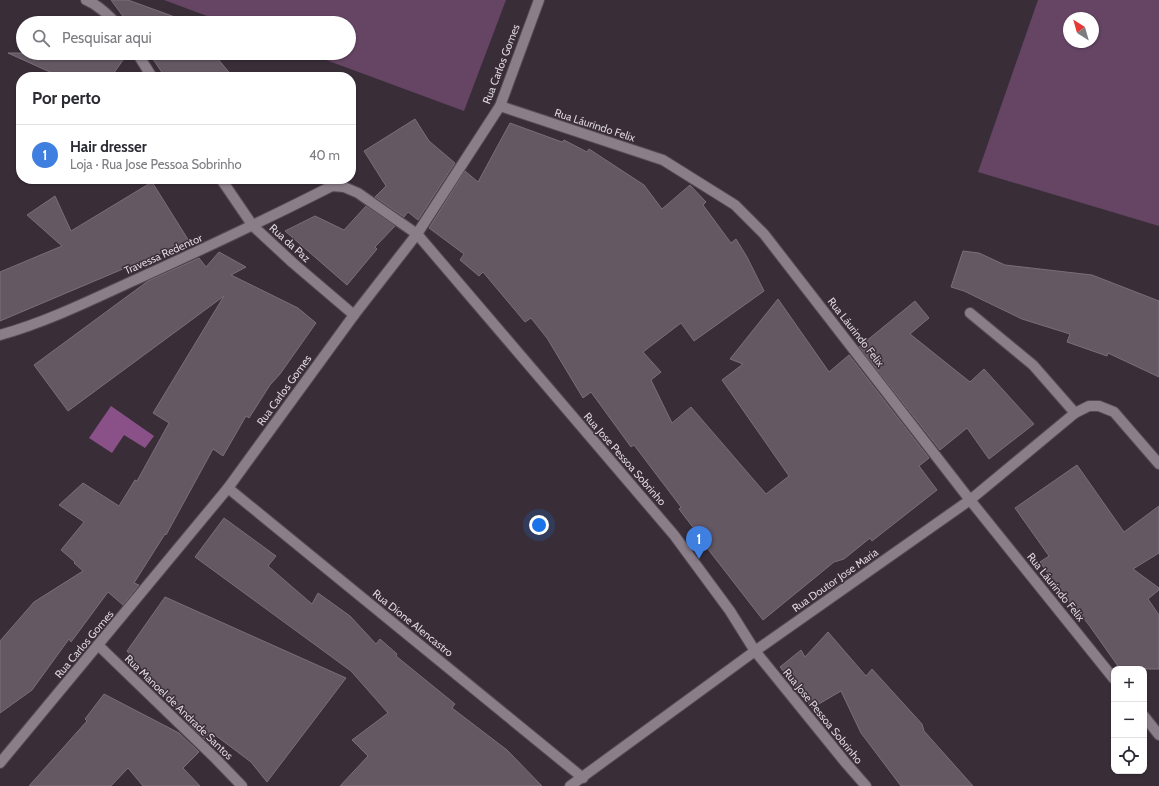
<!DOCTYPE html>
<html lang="pt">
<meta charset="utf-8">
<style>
:root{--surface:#fff;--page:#f2f2f3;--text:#2b2b33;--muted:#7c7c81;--line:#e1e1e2;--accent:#2563eb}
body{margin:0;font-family:Cabin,sans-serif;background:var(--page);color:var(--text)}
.controls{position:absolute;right:12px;bottom:12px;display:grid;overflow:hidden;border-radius:8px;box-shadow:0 1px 3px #0004}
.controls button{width:36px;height:36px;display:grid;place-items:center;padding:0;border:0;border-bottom:1px solid var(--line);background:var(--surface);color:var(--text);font:20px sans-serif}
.compass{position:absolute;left:1063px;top:12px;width:36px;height:36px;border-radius:50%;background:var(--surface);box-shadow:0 1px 3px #0004;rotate:323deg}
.you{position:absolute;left:539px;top:525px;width:14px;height:14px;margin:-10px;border:3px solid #fff;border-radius:50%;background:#1a73e8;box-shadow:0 0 0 6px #1a73e833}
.badge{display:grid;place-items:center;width:26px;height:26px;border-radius:50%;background:var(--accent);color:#fff;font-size:13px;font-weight:700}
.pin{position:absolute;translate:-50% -33px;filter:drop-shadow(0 1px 2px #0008)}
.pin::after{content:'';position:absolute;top:21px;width:14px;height:12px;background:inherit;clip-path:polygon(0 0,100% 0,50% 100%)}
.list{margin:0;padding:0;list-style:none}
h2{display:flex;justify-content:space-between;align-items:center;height:52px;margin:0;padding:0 16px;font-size:17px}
h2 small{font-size:13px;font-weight:400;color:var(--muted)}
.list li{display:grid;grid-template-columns:26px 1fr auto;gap:12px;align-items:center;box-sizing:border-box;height:60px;padding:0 16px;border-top:1px solid var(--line)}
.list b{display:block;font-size:15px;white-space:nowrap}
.list p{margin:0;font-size:13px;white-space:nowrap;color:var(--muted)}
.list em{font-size:13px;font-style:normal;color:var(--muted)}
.icon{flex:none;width:22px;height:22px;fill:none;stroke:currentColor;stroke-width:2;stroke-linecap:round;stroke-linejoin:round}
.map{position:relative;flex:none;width:1159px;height:786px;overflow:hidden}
.search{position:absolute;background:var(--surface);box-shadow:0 1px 3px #0004;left:16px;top:16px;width:340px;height:44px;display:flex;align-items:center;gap:10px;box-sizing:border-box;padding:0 14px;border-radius:22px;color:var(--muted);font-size:15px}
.panel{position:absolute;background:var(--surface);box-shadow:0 1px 3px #0004;left:16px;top:72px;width:340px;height:112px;border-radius:16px}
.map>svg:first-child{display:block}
.green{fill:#654464;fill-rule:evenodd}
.forest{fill:#8a5188}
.building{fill:#645863;stroke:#7b6e7a}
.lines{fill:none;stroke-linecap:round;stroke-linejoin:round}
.street-casing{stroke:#554b54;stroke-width:12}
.street{stroke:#8a7e89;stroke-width:10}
.labels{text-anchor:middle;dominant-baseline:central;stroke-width:3;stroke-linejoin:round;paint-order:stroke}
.street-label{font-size:11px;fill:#dcd5dc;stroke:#392e38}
</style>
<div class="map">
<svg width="1159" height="786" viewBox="0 0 1159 786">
<rect width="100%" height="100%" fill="#392e38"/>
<g class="green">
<path d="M164 0H506L464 111 307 53H349V23H226Z"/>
<path d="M1038 0H1159V226L978 172ZM1069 18H1093V42H1069Z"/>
</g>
<path class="forest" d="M111 406 154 436 145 448 124 435 112 453 89 438Z"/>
<g class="building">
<path d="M111 0H128L175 17 172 23H128Z"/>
<path d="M8 53H128L111 77H61Z"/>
<path d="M149 53H213L233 77H165Z"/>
<path d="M415 119 429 141 455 163 418 220 408 212 404 217 375 197 386 186 364 151Z"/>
<path d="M510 123 562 142 564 140 587 152 589 149 644 185 662 209 690 185 706 202 703 205 731 243 736 239 747 257 764 291 694 341 681 323 643 352 661 372 651 380 672 423 691 407 766 494 789 476 722 380 743 364 730 359 778 299 829 372 849 355 929 458 919 466 937 490 872 541 870 538 844 559 834 562 763 620 704 544 705 543 679 509 681 507 634 445 631 447 591 392 583 398 547 338 531 318 525 322 483 272 479 276 460 260 464 254 429 228 465 171 478 182Z"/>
<path d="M152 182 189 241 0 321V272L62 246 27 215 55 196 71 231Z"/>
<path d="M366 206 395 226 375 247 377 249 347 285 285 231 315 216 344 230Z"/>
<path d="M963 251 979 253 1005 265 1092 275 1159 301V377L1108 353 1107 356 1067 342 1070 334 1022 319 964 291 951 287Z"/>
<path d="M219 252 246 267 231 275 298 308 316 323 280 374 270 385 249 418 246 416 223 456 213 449 166 535 165 534 134 583 139 585 138 586 123 605 108 592 71 642 69 639 32 690 0 713V641L34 602 83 571 74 563 75 562 61 550 84 522 59 505 83 483 119 506 135 480 137 481 169 423 153 413 224 296 68 411 34 365 148 281 199 258 206 267Z"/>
<path d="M915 301 929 318 910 334 970 382 984 369 1034 424 989 459 967 428 940 450 859 347Z"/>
<path d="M1077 465 1124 532 1159 506V553L1133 569 1159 588V590L1148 599 1159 615V669H1120L1089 625 1076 609 1058 590 1059 589 1040 562 1049 556 1015 508Z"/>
<path d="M224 518 276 556 268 566 312 604 318 593 350 616 376 644 380 639 397 654 396 656 455 704 452 708 507 750 542 786H340L368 756 352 740 388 713 351 671 195 557Z"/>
<path d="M165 597 346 678 267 782 251 762 215 735 208 742 192 727 127 651Z"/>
<path d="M828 632 866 676 872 669 922 724 924 731 973 786H901L861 733 841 691 812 708 780 667 801 650 805 657Z"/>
<path d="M104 694 179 733 199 752 183 768 200 786H143L128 768 111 786H29L87 721 85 719Z"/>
</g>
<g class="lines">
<g class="street-casing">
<g id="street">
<path d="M86 0C98 5 107 14 116 23"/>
<path d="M137 53 152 77"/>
<path d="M500 106 663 160 735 205 764 234 970 500 1114 679"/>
<path d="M221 179 253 226 293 263 354 315"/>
<path d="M970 313 1033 365 1075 413"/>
<path d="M0 335C47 322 91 300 135 280 201 250 267 219 332 186L344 187 358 193 417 234 674 535 730 611 755 651 845 762 866 786"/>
<path d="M228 488 583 778"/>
<path d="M98 645 216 759 242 786"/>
<path d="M1144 716 1159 735"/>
<path d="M0 763 228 488 354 315 417 234 500 106 539 0"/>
<path d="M570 786 755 651 970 500 1075 413 1089 406H1099L1114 412 1159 464"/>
</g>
</g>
<use href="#street" class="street"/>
</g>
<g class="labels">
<g class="street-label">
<text transform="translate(501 64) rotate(-69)">Rua Carlos Gomes</text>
<text transform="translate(595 125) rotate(18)">Rua Láurindo Felix</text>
<text transform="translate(290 243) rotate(42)">Rua da Paz</text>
<text transform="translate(163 254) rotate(-24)">Travessa Redentor</text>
<text transform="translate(856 332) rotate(52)">Rua Láurindo Felix</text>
<text transform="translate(284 390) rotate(-54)">Rua Carlos Gomes</text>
<text transform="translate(625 459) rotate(49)">Rua Jose Pessoa Sobrinho</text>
<text transform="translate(835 580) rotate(-35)">Rua Doutor Jose Maria</text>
<text transform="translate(1056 587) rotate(51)">Rua Láurindo Felix</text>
<text transform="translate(413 623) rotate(39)">Rua Dione Alencastro</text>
<text transform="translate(84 644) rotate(-50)">Rua Carlos Gomes</text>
<text transform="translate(179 707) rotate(44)">Rua Manoel de Andrade Santos</text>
<text transform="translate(823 716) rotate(51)">Rua Jose Pessoa Sobrinho</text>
</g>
</g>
</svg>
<div class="controls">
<button>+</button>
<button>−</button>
<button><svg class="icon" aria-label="locate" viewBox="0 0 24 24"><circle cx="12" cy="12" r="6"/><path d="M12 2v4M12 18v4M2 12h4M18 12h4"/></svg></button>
</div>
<svg class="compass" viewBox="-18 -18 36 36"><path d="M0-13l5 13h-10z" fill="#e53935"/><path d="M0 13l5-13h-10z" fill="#7c7c81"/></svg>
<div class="you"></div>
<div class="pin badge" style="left:699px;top:559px;background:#3f7fe0">1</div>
<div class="search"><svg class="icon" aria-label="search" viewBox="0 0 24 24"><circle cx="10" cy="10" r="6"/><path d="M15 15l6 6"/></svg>Pesquisar aqui</div>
<section class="panel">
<h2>Por perto<small></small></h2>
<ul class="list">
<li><span class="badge" style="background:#3f7fe0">1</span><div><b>Hair dresser</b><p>Loja · Rua Jose Pessoa Sobrinho</p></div><em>40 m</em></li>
</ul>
</section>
</div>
